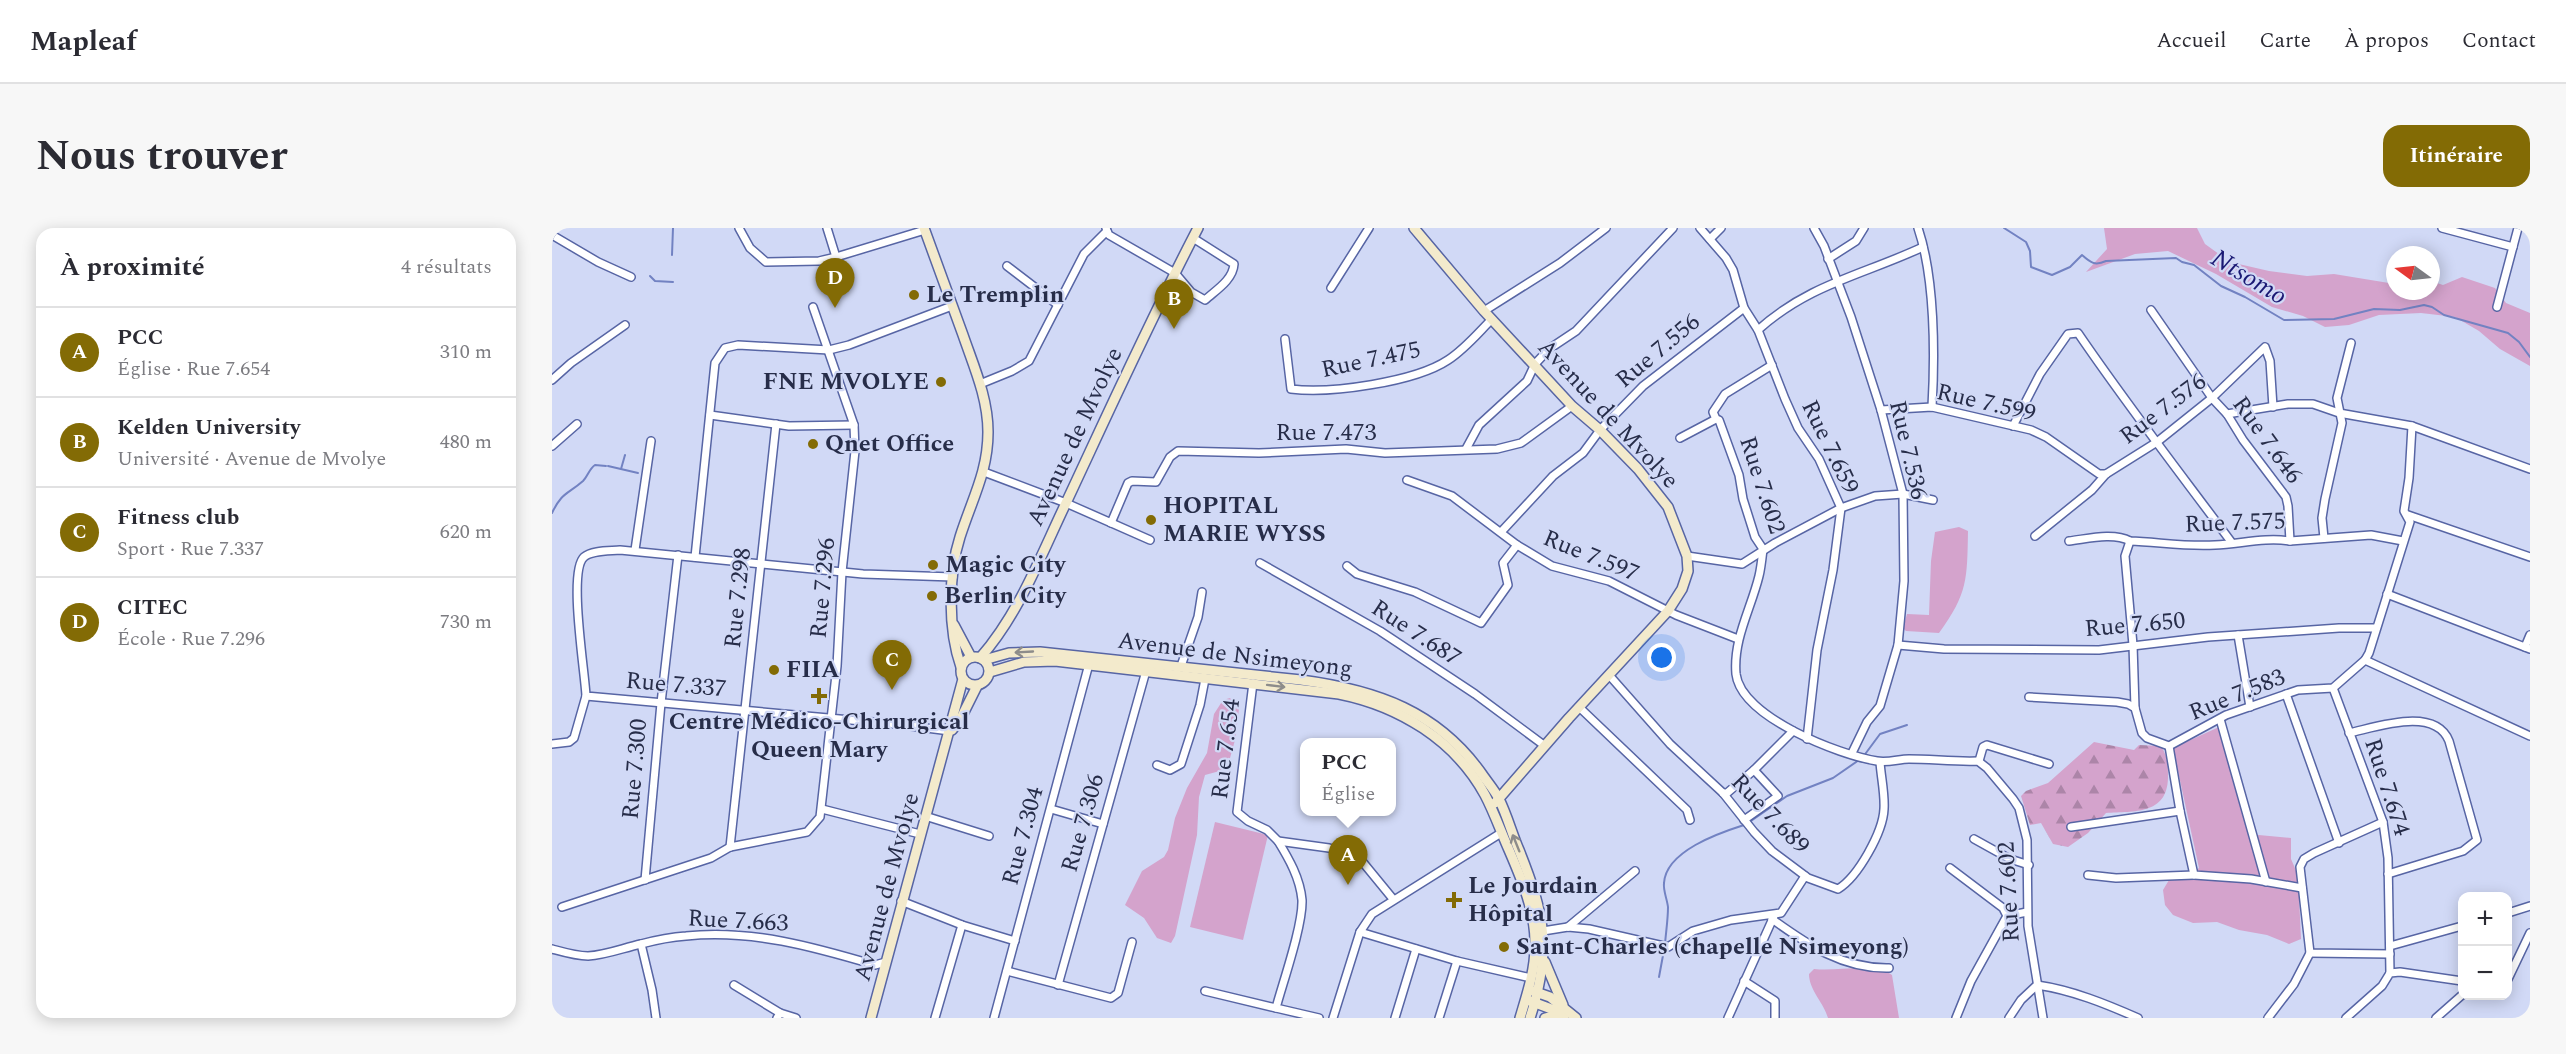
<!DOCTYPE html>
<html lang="fr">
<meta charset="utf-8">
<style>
:root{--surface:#fff;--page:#f7f7f7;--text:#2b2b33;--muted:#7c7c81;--line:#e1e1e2;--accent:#836b05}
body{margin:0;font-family:Spectral,serif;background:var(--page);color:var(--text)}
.controls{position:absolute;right:18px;bottom:18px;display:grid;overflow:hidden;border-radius:12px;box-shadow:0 3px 15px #0003}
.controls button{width:54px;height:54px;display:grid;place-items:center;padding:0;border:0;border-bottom:2px solid var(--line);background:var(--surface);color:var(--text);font:30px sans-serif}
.compass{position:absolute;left:1834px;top:18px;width:54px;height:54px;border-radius:50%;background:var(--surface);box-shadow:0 3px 15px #0003;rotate:285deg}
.you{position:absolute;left:1110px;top:430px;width:21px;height:21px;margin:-15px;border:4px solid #fff;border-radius:50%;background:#1a73e8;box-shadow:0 0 0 9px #1a73e833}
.badge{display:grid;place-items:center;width:39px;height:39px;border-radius:50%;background:var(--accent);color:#fff;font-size:20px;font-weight:700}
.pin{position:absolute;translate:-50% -50px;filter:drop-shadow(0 2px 3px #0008)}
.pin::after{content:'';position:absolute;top:32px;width:21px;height:18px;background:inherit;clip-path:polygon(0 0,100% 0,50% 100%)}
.popup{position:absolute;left:748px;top:510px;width:96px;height:78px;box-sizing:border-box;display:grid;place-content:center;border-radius:12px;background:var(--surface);filter:drop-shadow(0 2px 4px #0005);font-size:20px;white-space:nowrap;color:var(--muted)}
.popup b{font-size:22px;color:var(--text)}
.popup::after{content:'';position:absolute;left:50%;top:100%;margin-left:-12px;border:12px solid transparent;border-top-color:var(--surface)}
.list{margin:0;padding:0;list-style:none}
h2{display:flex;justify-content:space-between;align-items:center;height:78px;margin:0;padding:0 24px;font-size:26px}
h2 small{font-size:20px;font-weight:400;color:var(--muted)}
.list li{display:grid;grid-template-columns:39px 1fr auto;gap:18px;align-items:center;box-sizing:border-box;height:90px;padding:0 24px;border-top:2px solid var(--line)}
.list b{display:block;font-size:22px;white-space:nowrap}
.list p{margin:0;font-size:20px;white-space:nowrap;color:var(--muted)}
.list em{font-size:20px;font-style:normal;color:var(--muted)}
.map{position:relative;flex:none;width:1978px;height:790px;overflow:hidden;border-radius:18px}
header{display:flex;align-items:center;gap:36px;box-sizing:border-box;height:84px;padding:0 30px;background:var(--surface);border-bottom:2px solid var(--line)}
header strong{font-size:28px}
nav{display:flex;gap:33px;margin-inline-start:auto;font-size:21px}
.intro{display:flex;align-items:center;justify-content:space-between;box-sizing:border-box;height:144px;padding:0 36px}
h1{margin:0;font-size:42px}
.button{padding:15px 27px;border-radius:18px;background:var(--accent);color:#fff;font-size:21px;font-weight:700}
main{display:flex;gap:36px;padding:0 36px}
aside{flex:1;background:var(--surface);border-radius:18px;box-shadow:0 3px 15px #0003}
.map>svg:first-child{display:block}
.green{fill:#d4a3cc}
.forest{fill:url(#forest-firs)}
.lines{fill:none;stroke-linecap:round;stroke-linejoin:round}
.stream{stroke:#7282c2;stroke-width:2}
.street-casing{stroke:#5765a4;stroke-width:10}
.secondary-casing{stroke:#5765a4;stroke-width:12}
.street{stroke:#fff;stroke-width:7}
.secondary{stroke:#f3eacc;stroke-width:9}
.oneway{stroke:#8d8c8a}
.poi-dot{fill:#836b05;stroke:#d1d9f6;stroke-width:2}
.labels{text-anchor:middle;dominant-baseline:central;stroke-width:4.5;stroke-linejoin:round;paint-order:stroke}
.poi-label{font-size:24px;font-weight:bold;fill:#272d49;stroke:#d1d9f6;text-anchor:start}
.street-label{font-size:24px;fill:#272d49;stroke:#d1d9f6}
.water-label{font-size:26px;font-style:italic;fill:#1a1974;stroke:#d1d9f6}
</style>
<header>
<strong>Mapleaf</strong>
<nav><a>Accueil</a><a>Carte</a><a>À propos</a><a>Contact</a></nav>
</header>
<div class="intro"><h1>Nous trouver</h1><a class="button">Itinéraire</a></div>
<main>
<aside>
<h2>À proximité<small>4 résultats</small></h2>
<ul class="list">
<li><span class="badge">A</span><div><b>PCC</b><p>Église · Rue 7.654</p></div><em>310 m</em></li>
<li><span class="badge">B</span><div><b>Kelden University</b><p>Université · Avenue de Mvolye</p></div><em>480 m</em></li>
<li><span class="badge">C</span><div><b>Fitness club</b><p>Sport · Rue 7.337</p></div><em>620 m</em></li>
<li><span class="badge">D</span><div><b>CITEC</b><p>École · Rue 7.296</p></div><em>730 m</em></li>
</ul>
</aside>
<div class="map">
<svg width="1978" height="790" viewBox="0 0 1978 790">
<defs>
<pattern id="forest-firs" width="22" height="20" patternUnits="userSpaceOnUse" patternTransform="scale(1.5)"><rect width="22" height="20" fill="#d4a3cc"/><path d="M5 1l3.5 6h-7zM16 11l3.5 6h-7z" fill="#ac85a8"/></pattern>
</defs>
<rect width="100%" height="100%" fill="#d1d9f6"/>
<g class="green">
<path d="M1552 0H1645L1653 16 1678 34 1717 43 1755 48 1782 46 1843 56V63H1879V53L1891 57 1910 49 1943 60 1954 75 1978 85V138L1948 121 1927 103 1903 89 1869 85 1827 87 1797 97 1773 99 1751 88 1720 79 1664 46 1616 23 1583 26 1534 44 1555 21Z"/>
<path d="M1407 299 1416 303C1415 351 1416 365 1387 405L1354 403 1351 400 1355 386 1377 387 1379 333 1383 304Z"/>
<path d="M678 470 687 481 683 512 675 541 653 547 647 569 645 607 623 708 619 715 605 710 592 690 573 677 590 643 612 629 616 622 623 590 635 560 655 525 662 486 671 472Z"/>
<path d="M1667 499 1696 606 1739 610V631L1746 647 1749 711 1737 716 1715 707 1687 702 1665 694 1641 695 1621 687 1613 677 1611 662 1617 652 1632 651 1647 640 1621 520Z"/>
<path d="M663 594 716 607 691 712 638 699Z"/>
<path d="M1262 741C1285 744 1322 734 1340 747L1347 790H1276C1272 775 1257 762 1257 746Z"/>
</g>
<path class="forest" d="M1542 514 1582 522 1587 517 1609 518C1616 529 1616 537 1616 550 1615 587 1582 583 1554 585L1536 605 1516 619 1501 616 1489 595 1478 597 1469 568 1474 563 1496 555Z"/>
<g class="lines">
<g class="stream">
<path d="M1452 0 1474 14 1478 23 1479 39 1500 47 1518 39 1530 27C1539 35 1543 38 1554 33L1624 30 1630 34 1642 37 1669 58 1693 69 1732 92 1782 91 1822 81 1848 82 1872 77 1880 79 1892 87 1956 105 1967 114 1978 129"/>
<path d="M120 27 121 0"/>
<path d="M98 48 103 53 121 54"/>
<path d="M56 238 86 245"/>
<path d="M69 241 73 227"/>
<path d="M0 285C10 264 15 267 31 253 36 248 37 241 43 237L54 238"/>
<path d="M1311 529 1328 506 1355 497"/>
<path d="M1196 595 1235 568 1281 550 1307 532"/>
<path d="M1113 716C1114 704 1116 691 1116 679 1115 671 1111 662 1112 655 1114 623 1167 605 1192 597"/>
<path d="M1107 749 1112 722"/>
</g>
<g class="street-casing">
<g id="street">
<path d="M187 0 198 20 214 34 267 33 284 29 373 2"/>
<path d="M275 0 284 29"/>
<path d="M1148 0 1174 30 1181 42 1192 80 1206 102 1233 171 1246 200 1267 231 1289 280 1281 342 1265 422 1255 511"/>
<path d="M1262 0 1272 18 1299 89 1329 182 1351 266 1352 353 1346 417 1328 478 1315 494 1300 525"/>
<path d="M1366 0C1383 50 1383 127 1380 179"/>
<path d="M1890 0 1961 19"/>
<path d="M555 3 557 7 623 45 639 64 653 72C664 62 681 52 682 36L641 10"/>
<path d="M0 7 46 34 79 49"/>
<path d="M1158 11 1169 0"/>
<path d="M1276 31 1304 13 1312 0"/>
<path d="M455 38 506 77"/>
<path d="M779 60 817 0"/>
<path d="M1945 79 1966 0"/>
<path d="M1599 82 1660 170 1675 186 1691 212 1734 269 1736 278 1738 313"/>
<path d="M932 83 1008 35 1054 0"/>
<path d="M1206 102C1257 56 1311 47 1371 19"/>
<path d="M733 111 739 161C778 166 863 154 896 132 913 121 926 105 940 91"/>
<path d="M1220 137 1173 166 1161 184 1164 191 1167 192 1187 247 1191 271 1203 309 1211 321C1210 330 1209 340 1207 348 1199 381 1181 411 1184 446 1189 489 1287 527 1325 533 1336 535 1347 531 1357 531 1380 531 1403 534 1426 533L1435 540 1461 571 1467 580 1475 612 1476 698 1491 790"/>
<path d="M0 152 19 135 73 97"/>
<path d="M428 156 460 143 477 133 532 26 555 3 554 0"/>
<path d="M1329 182 1380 179 1479 202 1494 209 1547 246H1554"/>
<path d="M1675 186 1736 176H1761L1787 185 1860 198 1978 241"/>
<path d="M158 187 237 198 302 197"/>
<path d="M1461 198 1488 146 1516 106 1526 105C1575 177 1628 245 1680 315"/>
<path d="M1128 210 1164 191"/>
<path d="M0 218 25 196"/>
<path d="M914 221 927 197 975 153 983 136 997 121 1024 103 1121 0"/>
<path d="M432 244 514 275 598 312"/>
<path d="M855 252 900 268 965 317 1000 338 1057 353 1124 387 1186 411"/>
<path d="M1856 287 1978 329"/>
<path d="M559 295 576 255 580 253 604 254 618 229 626 223 707 225 794 221 833 225 945 221 969 215 1020 178"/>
<path d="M950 303 1001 248 1031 225 1048 202 1091 158 1192 80"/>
<path d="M1483 308 1540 262 1554 246 1605 214 1660 170 1713 119 1718 133 1721 179"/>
<path d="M1772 310 1770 290 1773 271 1790 195 1785 170 1799 115"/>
<path d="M1517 313C1535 311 1561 304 1578 313 1606 314 1635 319 1663 317 1688 316 1713 309 1738 313L1819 307 1851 313"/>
<path d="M1578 313 1573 328 1581 417 1583 480 1590 505 1595 510 1617 518 1674 487 1746 462 1781 460 1813 432 1817 425 1858 294 1852 283 1857 250 1860 198"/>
<path d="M83 322 99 213"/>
<path d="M1135 328 1190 336 1223 315 1289 280 1323 268 1351 266 1381 272"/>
<path d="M143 329 163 135 173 120 186 117 277 122 297 117 400 78"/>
<path d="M708 335 828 403 923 466 993 518"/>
<path d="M795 338 805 346 863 364 929 395 956 357 951 335 965 317"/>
<path d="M1835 366 1978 421"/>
<path d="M1686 407 1698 479"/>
<path d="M1346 417 1392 421 1547 422 1656 409 1787 400H1824"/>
<path d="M1973 419 1978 407"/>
<path d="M1813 432 1978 508"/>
<path d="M629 438 646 389 650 364"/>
<path d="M1057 447 1118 516 1171 565 1202 604 1220 623 1256 650 1286 661C1306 649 1331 604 1332 581 1333 566 1329 549 1328 534"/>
<path d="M701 455 685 584 696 593 715 602 726 613 777 620 809 632 841 671"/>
<path d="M1781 460 1831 594 1836 630 1838 745"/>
<path d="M1734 466 1787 615"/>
<path d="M1477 469 1565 474 1576 476 1583 480"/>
<path d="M1027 479 1135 582 1138 592"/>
<path d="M1668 491 1714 654"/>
<path d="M398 503 343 496 34 468C33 444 16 343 32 329 40 322 57 323 68 322L311 346 401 349"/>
<path d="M1797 505C1825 499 1883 478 1897 513L1925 612 1911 623 1836 646"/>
<path d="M0 516 17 514 22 510 34 468"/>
<path d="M1617 518 1628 583 1642 647 1699 651 1750 660"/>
<path d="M1427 533 1431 519 1435 517 1497 536"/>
<path d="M605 537 618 542 629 536 648 477 653 451"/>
<path d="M1171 565H1175L1202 542"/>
<path d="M270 581 368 606"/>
<path d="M499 581 551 596"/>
<path d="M373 588 437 608"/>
<path d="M1192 592 1226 568 1202 542 1241 503"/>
<path d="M1831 594 1762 625 1752 631 1748 639 1758 725 1838 726"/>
<path d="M1519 599 1628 583"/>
<path d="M1422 611 1458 631 1477 637"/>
<path d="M726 613C737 631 748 650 750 672 751 697 731 754 724 780L767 790"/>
<path d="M178 619 224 196"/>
<path d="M1398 640 1451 680 1455 688 1419 753 1404 790"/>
<path d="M1536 647 1564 650 1642 647"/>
<path d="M93 652 109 475 126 327"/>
<path d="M349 673 410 697 463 713"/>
<path d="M10 679 159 630 178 619 255 604 268 589 285 438 290 344 303 223 302 197 261 79"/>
<path d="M1956 685 1978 678"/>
<path d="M1455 688 1475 684"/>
<path d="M1220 691C1256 717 1291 741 1337 740"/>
<path d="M1016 699 1083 643"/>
<path d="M991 703 1016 699 1037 701 1116 719 1141 703 1179 692 1229 685 1253 648"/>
<path d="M808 704 905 733 979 750"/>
<path d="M89 716 100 762 104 790"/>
<path d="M1838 718 1910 698"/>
<path d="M0 721C11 724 24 728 36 728 54 727 71 720 89 716 104 712 119 709 134 708 199 701 262 719 323 737L334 734"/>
<path d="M455 743 559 770 566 765 580 714"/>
<path d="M1956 751 1978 705"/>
<path d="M1192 753 1223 773V790"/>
<path d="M182 757 228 785"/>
<path d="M506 757 594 443"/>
<path d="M653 763 724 780"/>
<path d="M225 790 228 785 244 790"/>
<path d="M383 790 410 697"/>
<path d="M442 790 537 436"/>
<path d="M781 790 808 704 820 686 949 605"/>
<path d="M843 790 864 721"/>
<path d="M887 790 905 733"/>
<path d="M1176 790 1222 688"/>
<path d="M1457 790 1469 772 1485 757C1520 762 1554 776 1586 790"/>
<path d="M1716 790 1742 756 1758 725"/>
<path d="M1794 790 1830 758 1838 745 1848 744 1910 753"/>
<path d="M1884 790 1910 767"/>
</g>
</g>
<g class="secondary-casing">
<g id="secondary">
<path d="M372 0C385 36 398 71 411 107 422 139 436 170 436 204 436 244 420 271 408 309 396 346 396 402 409 439"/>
<path d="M862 0 932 83 1020 178 1048 202 1086 241 1116 279 1135 328 1136 343 1130 361 1116 383 1017 490 943 575"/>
<path d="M402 397 419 429"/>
<circle cx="423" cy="443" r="14"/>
<path d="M428 430C467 386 489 327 514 275 557 183 599 90 646 0"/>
<path d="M432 432 457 425 488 424 749 452C824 462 887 483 932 549 937 556 943 563 947 571 955 587 960 606 967 622 993 687 1000 722 978 790"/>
<path d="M438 444 472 434 503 433 787 466C847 478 903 512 933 567 942 584 949 604 957 622 970 652 984 685 983 718 983 743 975 766 968 790"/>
<path d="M400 502 408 492 425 458"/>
<path d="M993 734 1011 777"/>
<path d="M981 763 998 769 1024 790"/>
<path d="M978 773 1002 782 1012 790"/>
<path d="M319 790 411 451"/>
<path d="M993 790 1008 786"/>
</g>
</g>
<use href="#street" class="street"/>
<use href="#secondary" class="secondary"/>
</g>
<defs><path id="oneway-shaft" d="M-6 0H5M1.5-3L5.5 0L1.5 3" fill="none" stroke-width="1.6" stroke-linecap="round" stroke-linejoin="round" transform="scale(1.5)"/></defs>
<g class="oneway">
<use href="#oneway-shaft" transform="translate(472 424) rotate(177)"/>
<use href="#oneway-shaft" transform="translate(724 458) rotate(7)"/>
<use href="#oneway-shaft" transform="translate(964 615) rotate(-112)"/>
</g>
<g class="poi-dot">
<circle cx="362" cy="67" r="6"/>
<circle cx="389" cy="154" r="6"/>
<circle cx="261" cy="216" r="6"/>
<circle cx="599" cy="292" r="6"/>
<circle cx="381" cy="337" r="6"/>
<circle cx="380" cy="368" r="6"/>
<circle cx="222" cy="442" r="6"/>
<path d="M264 459h6v6h6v6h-6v6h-6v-6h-6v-6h6z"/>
<path d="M899 663h6v6h6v6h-6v6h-6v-6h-6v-6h6z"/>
<circle cx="952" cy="719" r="6"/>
</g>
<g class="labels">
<g class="poi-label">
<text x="374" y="67">Le Tremplin</text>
<text x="377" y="154" text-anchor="end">FNE MVOLYE</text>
<text x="273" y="216">Qnet Office</text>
<text x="611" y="278">HOPITAL<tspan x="611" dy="28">MARIE WYSS</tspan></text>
<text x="393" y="337">Magic City</text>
<text x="392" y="368">Berlin City</text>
<text x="234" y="442">FIIA</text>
<text x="267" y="494" text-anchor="middle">Centre Médico-Chirurgical<tspan x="267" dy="28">Queen Mary</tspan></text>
<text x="916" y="658">Le Jourdain<tspan x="916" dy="28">Hôpital</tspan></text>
<text x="964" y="719">Saint-Charles (chapelle Nsimeyong)</text>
</g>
<g class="street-label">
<text transform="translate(1106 123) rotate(-40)">Rue 7.556</text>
<text transform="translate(819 132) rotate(-12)">Rue 7.475</text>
<text transform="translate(1434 175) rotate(13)">Rue 7.599</text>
<text transform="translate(1611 181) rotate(-37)">Rue 7.576</text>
<text transform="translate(1056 186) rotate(47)">Avenue de Mvolye</text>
<text x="774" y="205">Rue 7.473</text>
<text transform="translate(523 209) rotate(-65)">Avenue de Mvolye</text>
<text transform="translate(1715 212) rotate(54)">Rue 7.646</text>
<text transform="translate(1278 219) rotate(64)">Rue 7.659</text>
<text transform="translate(1356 222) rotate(77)">Rue 7.536</text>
<text transform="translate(1210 257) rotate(72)">Rue 7.602</text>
<text transform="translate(1683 295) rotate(-2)">Rue 7.575</text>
<text transform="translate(1039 328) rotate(22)">Rue 7.597</text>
<text transform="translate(271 360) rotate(-85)">Rue 7.296</text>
<text transform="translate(186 370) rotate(-84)">Rue 7.298</text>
<text transform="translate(1583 397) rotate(-5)">Rue 7.650</text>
<text transform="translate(864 405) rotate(33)">Rue 7.687</text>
<text transform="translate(683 427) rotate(7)">Avenue de Nsimeyong</text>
<text transform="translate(124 457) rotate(5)">Rue 7.337</text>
<text transform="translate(1685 467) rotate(-22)">Rue 7.583</text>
<text transform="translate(674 521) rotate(-83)">Rue 7.654</text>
<text transform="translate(83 541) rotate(-85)">Rue 7.300</text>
<text transform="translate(1835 559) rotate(72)">Rue 7.674</text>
<text transform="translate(1218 586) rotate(46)">Rue 7.689</text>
<text transform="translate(531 595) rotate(-74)">Rue 7.306</text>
<text transform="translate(471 608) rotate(-75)">Rue 7.304</text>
<text transform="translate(335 659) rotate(-75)">Avenue de Mvolye</text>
<text transform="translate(1457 664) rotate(-93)">Rue 7.602</text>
<text transform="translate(186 693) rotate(3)">Rue 7.663</text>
</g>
<g class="water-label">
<text transform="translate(1697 49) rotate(31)">Ntsomo</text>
</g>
</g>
</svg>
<div class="controls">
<button>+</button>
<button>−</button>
</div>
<svg class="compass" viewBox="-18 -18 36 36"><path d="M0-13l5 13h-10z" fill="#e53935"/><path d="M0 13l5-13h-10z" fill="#7c7c81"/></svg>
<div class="you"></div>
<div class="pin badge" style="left:796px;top:657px">A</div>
<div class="popup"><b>PCC</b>Église</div>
<div class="pin badge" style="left:622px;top:101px">B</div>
<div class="pin badge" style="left:340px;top:462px">C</div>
<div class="pin badge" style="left:283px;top:80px">D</div>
</div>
</main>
